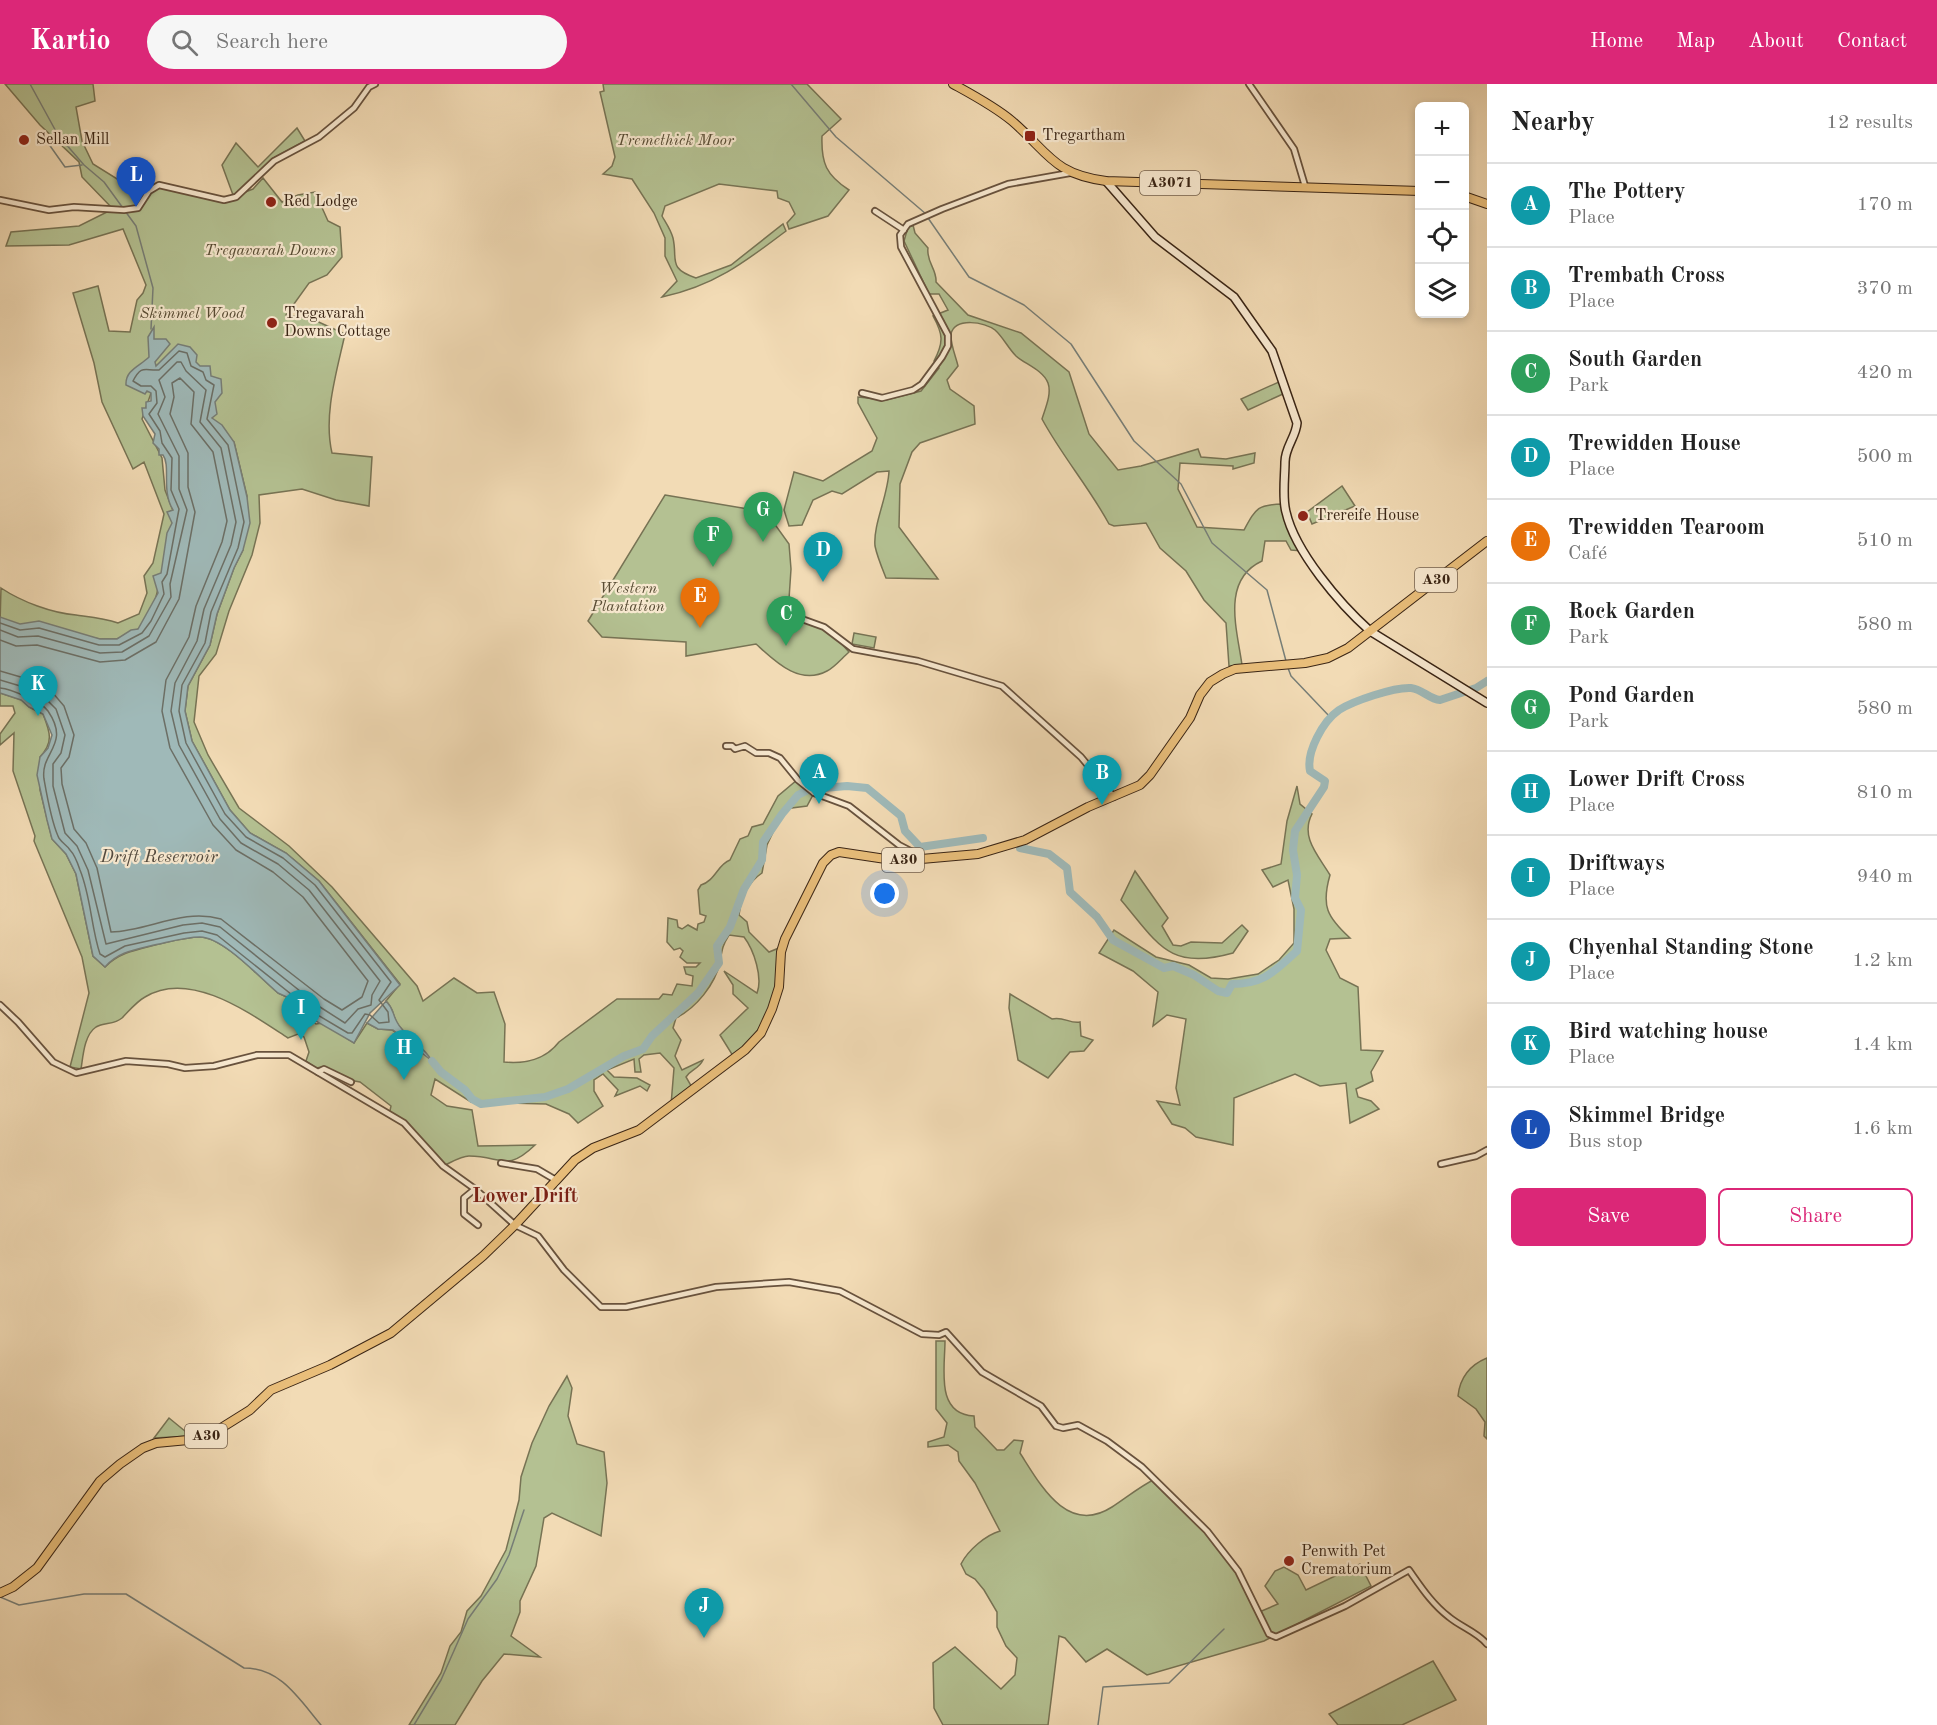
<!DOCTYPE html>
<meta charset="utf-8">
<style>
:root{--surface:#fff;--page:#f6f6f6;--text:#222;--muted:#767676;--line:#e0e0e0;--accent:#db2777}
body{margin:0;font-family:"Old Standard TT",serif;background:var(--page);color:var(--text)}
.controls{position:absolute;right:18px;top:18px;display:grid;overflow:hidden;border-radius:9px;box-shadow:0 3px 9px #0003}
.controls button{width:54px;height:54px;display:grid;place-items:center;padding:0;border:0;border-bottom:2px solid var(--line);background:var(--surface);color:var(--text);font:30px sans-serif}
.you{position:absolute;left:885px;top:810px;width:21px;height:21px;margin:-15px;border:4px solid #fff;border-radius:50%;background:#1a73e8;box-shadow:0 0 0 9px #1a73e833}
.badge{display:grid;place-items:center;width:39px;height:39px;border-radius:50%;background:var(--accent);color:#fff;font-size:20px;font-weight:700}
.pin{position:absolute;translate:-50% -50px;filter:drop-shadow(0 2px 3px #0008)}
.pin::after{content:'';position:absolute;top:32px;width:21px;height:18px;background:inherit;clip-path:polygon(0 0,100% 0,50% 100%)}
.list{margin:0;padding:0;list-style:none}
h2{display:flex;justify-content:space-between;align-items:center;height:78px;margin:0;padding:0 24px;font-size:26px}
h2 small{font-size:20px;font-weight:400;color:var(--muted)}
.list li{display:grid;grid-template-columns:39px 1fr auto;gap:18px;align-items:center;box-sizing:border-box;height:84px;padding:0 24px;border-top:2px solid var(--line)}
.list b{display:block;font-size:22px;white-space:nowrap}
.list p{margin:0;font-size:20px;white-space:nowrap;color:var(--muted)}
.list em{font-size:20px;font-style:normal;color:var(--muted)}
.actions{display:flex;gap:12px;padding:18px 24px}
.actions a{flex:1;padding:14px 0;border:2px solid var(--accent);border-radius:9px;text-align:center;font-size:21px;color:var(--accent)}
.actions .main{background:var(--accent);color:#fff}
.icon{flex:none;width:33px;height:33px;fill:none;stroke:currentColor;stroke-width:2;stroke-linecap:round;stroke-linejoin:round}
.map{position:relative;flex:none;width:1487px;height:1641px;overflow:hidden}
header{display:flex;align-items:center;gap:36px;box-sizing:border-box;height:84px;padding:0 30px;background:var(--accent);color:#fff}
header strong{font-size:28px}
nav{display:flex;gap:33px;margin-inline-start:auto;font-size:21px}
.search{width:420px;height:54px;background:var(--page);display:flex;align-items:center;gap:15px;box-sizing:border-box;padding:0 21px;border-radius:33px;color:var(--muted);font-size:22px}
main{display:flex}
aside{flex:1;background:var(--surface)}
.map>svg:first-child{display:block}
.green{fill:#b4c192;stroke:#777354;stroke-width:1.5}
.water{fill:#9fb9b8;stroke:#777e77;stroke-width:1.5}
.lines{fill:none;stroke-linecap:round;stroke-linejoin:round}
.shore{stroke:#6c6f66;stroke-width:1.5}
.stream{stroke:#777e77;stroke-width:1.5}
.river{stroke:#9fb9b8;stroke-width:8}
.street-casing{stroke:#68523d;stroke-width:8}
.secondary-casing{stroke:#3a2515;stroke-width:10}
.primary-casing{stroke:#3a2515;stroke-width:10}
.street{stroke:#f7e8cf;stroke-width:4.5}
.secondary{stroke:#f7e8cf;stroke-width:7}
.primary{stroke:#e9be7a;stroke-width:8}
.poi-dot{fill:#8f2418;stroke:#f7e8cf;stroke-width:2}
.labels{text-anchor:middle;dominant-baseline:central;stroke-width:4.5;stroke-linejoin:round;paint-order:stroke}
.shield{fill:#f7e8cf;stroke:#73604d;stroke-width:1.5}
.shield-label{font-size:15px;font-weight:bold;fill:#3a2515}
.poi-label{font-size:16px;fill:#3a2515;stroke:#f7e8cf;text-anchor:start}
.park-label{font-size:16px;font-style:italic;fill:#584c34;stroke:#f7e8cf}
.water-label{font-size:18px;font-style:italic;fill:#534a3e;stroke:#f7e8cf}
.quarter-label{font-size:20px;font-weight:bold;fill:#7a1f14;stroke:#f7e8cf}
</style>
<header>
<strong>Kartio</strong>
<div class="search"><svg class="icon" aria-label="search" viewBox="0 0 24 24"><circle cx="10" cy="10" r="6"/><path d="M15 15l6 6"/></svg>Search here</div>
<nav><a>Home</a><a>Map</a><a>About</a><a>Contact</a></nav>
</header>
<main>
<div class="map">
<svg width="1487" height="1641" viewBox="0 0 1487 1641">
<rect width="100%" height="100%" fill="#f2dbb5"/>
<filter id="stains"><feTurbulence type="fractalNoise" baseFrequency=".00333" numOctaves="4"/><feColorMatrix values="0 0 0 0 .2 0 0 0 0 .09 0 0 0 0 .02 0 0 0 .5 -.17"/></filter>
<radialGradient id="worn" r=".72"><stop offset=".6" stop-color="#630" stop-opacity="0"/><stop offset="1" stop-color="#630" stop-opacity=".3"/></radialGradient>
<g class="green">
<path d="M5 0H93L95 17 76 23 82 57 93 80 130 103 149 106 159 101 224 116 253 105 263 94 282 118 298 111 315 108 328 137 340 143 342 173 327 191 309 199 286 231 312 235 345 250C337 287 323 331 332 369L372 373 369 422 336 416 302 405 259 411 260 439 252 471 229 527 216 570 199 592 194 638 208 671 239 724 289 762 332 803 417 902 423 917 454 894 477 909 494 908 505 940 504 978C526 980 545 976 559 958L617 915H659L663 910 672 911 677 900 692 902 693 892 686 890 684 883H696L700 879H687L680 873 683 867 680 864 674 866 667 858 668 834 677 836 678 843 682 845 688 841 697 846 698 840 704 838 706 832 700 830 698 806 701 801C715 797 718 780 730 776L740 755 748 752 752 743 763 740 778 712 797 696 814 709 807 722 784 725 767 761 762 789C747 799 741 815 739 831L747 838 749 848 769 868 779 864C777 910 771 942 733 972L720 951 748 924 733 910V901L724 887 757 909C763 894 754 866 744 853L729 851C722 862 722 867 720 878 715 901 696 924 676 934L673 944 681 956 675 972 682 986 703 976C699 985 691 985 686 993L693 1005 671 1021 674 984 660 969 644 971 639 975 641 988H635L634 975 607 986 614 993 637 994 650 1001 647 1007 640 1002 615 1012 618 1006 603 990 594 996V1007L603 1022 578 1039 569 1030 546 1020 471 1018 435 995 431 1011 447 1022 472 1026 478 1062 535 1061C506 1089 502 1072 469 1072 461 1072 450 1079 443 1082L404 1039 389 1031 391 1022 360 998 338 994 322 983 316 984 306 977 309 968 304 953 298 950 288 954C251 930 190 885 145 913 136 918 129 927 122 934 114 941 104 938 96 943 84 951 83 973 81 985L70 983 89 909 82 873 34 757 35 752 13 687 14 649 0 661V650L15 629 13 622H0V609L22 616 29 623 43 630C50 648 54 658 40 673V706L52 755 66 770 76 790 93 872 105 883C119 869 135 866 155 861 169 858 185 853 200 853 223 853 260 894 278 909L287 913 285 917 291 918 316 940 323 939 354 959 367 939 378 945 392 946 427 972C420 963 401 946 397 939 392 930 394 925 386 917L400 900 319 797 286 769 250 749 230 726 192 657 185 627 188 602 210 561 217 530 234 484 243 466 247 412 234 358 151 309 142 335 162 374 165 406 174 429 167 470 149 540 117 555H100L0 540 1 504C22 518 52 529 76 531 91 533 104 534 118 539L139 530 147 509 144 492 153 479 164 430 144 378 133 385 102 318 94 279 73 209 98 202 109 247 130 248 137 216 143 209 146 201 123 145 69 161 6 162 11 148 79 142 113 125 82 93 79 78 40 41Z"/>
<path d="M603 0H807L841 35 822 52C821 79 826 91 849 106L828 132 789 145 787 139 795 130 789 118 778 114 777 107 719 100 665 122 662 132C666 139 671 146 673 154 678 176 667 184 696 194L731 181 783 140 786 147C745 178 714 202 662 213L677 197 665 172V154L654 129 632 95 603 90 612 82 615 73 600 8 604 7Z"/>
<path d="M297 44 305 57 273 74 242 106 233 111 222 81 236 59 258 83Z"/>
<path d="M913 141 915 149 928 164C926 178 937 185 936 198L968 231 1021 249 1069 288 1089 350 1118 386 1141 382 1198 365 1201 373 1226 375 1255 369 1254 379 1233 385V382L1180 379 1178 405 1197 443 1244 446C1256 424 1258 420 1284 420L1302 467 1291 466 1286 457H1265L1262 477C1221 496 1237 545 1242 581L1229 582 1226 539 1204 516 1186 487 1160 464 1146 439 1114 442 1109 440C1089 403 1062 372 1042 335 1045 325 1052 310 1048 299 1043 286 1025 280 1016 272 1008 264 1003 253 995 246 985 238 955 233 951 250 950 259 956 273 958 282L947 296 950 305 974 322 975 340 920 359 912 368 900 400 899 443 938 495 886 494C882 484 877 472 875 462 873 440 888 412 889 387L877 388 842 410 832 407 813 416 802 441 789 442 784 426 794 388 823 397 872 367 877 354 858 319V313L886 316 921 307 939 284 934 277C944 258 943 250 933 232L948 226 939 210H929L904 157 908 143Z"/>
<path d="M1281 297 1283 310 1248 326 1241 315Z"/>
<path d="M1342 402 1355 422 1312 440 1307 428Z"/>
<path d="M665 411 766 428 789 460 791 485 788 530 830 547 849 568C842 574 835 583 827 587 799 602 775 577 756 560L686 572V558L602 553 588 537Z"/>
<path d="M854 549 876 553 874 564 852 560Z"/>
<path d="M1297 702 1300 720 1312 730C1300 753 1318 771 1330 791 1321 822 1327 833 1350 854L1330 855 1326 866 1340 894 1358 903 1361 966 1383 967 1371 988 1373 997 1356 1005 1358 1013 1371 1017 1379 1025 1350 1039 1346 999 1320 1002 1295 990 1234 1014 1233 1061 1196 1053 1185 1044 1172 1040 1157 1017 1180 1021 1176 1004 1186 935 1167 931 1153 942 1158 908 1133 887 1099 869 1114 846 1156 873 1189 881 1211 894 1228 895 1258 890 1279 876 1294 859V825L1288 796 1273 803 1262 786 1281 780 1287 737Z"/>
<path d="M1135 787 1168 834 1162 842 1173 861 1181 862 1191 858 1222 859 1242 841 1248 847 1233 869C1169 887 1159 861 1121 816Z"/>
<path d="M1010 910 1052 935C1063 932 1070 940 1080 938L1081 952 1093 956 1084 967 1070 968 1048 994 1018 976 1009 924Z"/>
<path d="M936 1257H945C945 1284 935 1330 974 1332L975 1343 997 1366H1004L1014 1356 1023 1357 1020 1369C1040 1400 1067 1452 1112 1423 1126 1414 1139 1403 1155 1395L1185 1424 1238 1487 1257 1529 1278 1520 1265 1502 1275 1487 1284 1483 1298 1491 1306 1506 1360 1480 1371 1502 1264 1557 1147 1591 1107 1565 1086 1578 1065 1554 1059 1552 1048 1641H943L934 1624 933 1579 955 1563 1001 1605 1015 1591 1017 1574 1006 1562 997 1543V1528L984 1506 975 1495 966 1490 961 1480C968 1466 986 1451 1000 1447L975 1399 959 1377 958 1368 948 1361 928 1363V1358L944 1353 947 1339 936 1325Z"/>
<path d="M1487 1274V1355L1484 1352 1485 1338 1476 1325 1458 1312C1460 1293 1470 1281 1487 1274Z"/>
<path d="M567 1292 572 1304 568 1332 577 1360 604 1368 607 1399 601 1452 552 1429 544 1434 536 1482 520 1517V1528L511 1552 540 1573 504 1570 482 1597 455 1641H409L441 1589 450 1562 461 1548 467 1527 481 1512 506 1466 519 1416 521 1393 532 1359 549 1322Z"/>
<path d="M169 1334 191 1352 154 1354Z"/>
<path d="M1433 1577 1456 1616 1402 1641H1338L1329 1630Z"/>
</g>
<g class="water">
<path d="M154 243V255H166L170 260 155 278 156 282 178 260 190 263 197 271 196 278 200 282H210L211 292 221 295 222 309 215 318 217 330 212 334 222 341 234 358 247 413 250 439 243 466 234 484 217 530 210 561 188 602 185 627 192 657 230 726 250 749 286 769 319 797 400 901 370 929 354 959 314 936 291 918 285 917 287 913 278 909C260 894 223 853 200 853 184 853 166 859 150 862 133 866 117 869 105 883L93 872 76 790 66 770 52 755 47 736 37 691 40 673 48 664 52 651 43 630 29 623 21 616 0 609V533L20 540 39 537 100 555H117L131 546 138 545 158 509 153 492 161 489 167 449 172 439 167 428 173 426C161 407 171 382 163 371H159V365L153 359 155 350 143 332 142 324H146V318L151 317V309L147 307 145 310 126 301C125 286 140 282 149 273L148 253Z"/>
<path d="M386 917C394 925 392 929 397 938 403 951 424 962 432 977L393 946 378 945 367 939Z"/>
</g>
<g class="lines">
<g class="shore">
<path d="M0 539 20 546 39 544 99 561H119L142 549 151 537 164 510 162 498 167 490 179 425 171 406 172 374 162 359 160 347 149 330 157 319 156 307 151 302H141L133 297C142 280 145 287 159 286L179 267 187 269 191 282 203 288 206 296 214 301 207 335 228 361 244 438 238 464 211 528 205 559 182 601 179 627 186 659 225 730 246 753 283 774 315 801 391 898 379 916 388 928 389 938 379 939 370 931 365 930 352 949H348L316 930 217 851 202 847 184 849 125 862 105 873 100 870C91 843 91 813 80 786 78 780 75 771 70 766 67 761 60 758 58 752 51 736 47 712 44 695 40 668 71 661 48 627 42 618 11 605 0 604"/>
<path d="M0 546 18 553 38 552 100 569 122 568 149 552 171 513 170 500 187 426 179 405V372L158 330 165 313 159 296 177 278H181L186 287 206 306 200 338 221 364 236 438 231 461 204 525 197 557 175 599 171 627 179 661 220 735 241 759 278 780 309 806 380 897 372 911 371 921 358 925 345 939 320 923 220 843 202 839 183 841 106 860 88 786 77 762 65 749 53 702V680L61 669 65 651 56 625 46 615 27 604 0 596"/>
<path d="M0 556 16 562 37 561 100 578 125 576 156 558 179 515 195 428 188 403V369L170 330 174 313 172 299 180 294 194 308 191 340 213 368 227 437 222 458 196 522 189 553 166 596 162 627 170 664 213 741 236 766 273 788 303 813 368 897 362 913 342 926 324 915 221 835C182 824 149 847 111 848L97 784 86 759 74 745 62 700 61 684 69 673 74 651 64 622 52 608 31 596 0 587"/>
</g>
<g class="stream">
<path d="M30 0 58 51 84 81 104 98 136 142 153 204 151 245"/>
<path d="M791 0 836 53 926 130"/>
<path d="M41 49 65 83 82 81"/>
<path d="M928 134 969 193 1024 221 1071 260 1134 357 1181 400 1212 459 1267 506 1286 577"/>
<path d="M1288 584 1291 592 1331 634"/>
<path d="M0 1513 19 1521 84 1510H126L244 1584C281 1584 299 1615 321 1641"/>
<path d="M414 1641 441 1596 468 1535 497 1495 509 1471 524 1426"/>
<path d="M1098 1641 1103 1603 1169 1599 1224 1545"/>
</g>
<g class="river">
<path d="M812 705 847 702 867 704 901 732 905 747 920 763 983 754"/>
<path d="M1020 764 1049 770 1067 784 1070 808 1097 833 1113 856 1164 884 1173 882 1194 891 1218 907 1227 909 1232 900C1265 900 1274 887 1297 867L1301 826 1295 814 1297 791 1293 766 1295 747 1324 703 1325 697 1310 687C1306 668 1323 637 1339 626 1353 617 1394 603 1411 604 1422 605 1429 615 1440 616L1476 604 1487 597"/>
<path d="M432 977 441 988 465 1006 472 1015 481 1020 545 1013 568 1005 624 972 643 965 652 952 698 909 719 879 717 862 730 843 744 805 762 776 763 758 782 730 798 711 808 706"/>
</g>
<g class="street-casing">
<g id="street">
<path d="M1249 0 1294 65 1305 102"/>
<path d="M0 116 49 126 74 123 124 126 138 124 149 107 159 101 224 116 236 113 274 77 319 53 354 24 369 3 375 0"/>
<path d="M875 127 904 146"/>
<path d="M862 309 882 314 913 306 922 300 942 273 948 262V251L901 163 900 151 908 140 942 125 1008 100 1070 89"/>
<path d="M788 530 824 543 853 565 918 577 1002 602 1081 673 1114 713"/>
<path d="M726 662H732L735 665 745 662 756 669H769L780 674 798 696 814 709 849 722 899 761 924 774"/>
<path d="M0 921 18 938 53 978 76 989 126 977 168 980 185 984 214 982 257 971H289L404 1039 443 1082 475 1105 515 1141 538 1152 564 1186 601 1223H626L716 1203 789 1198 840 1207 922 1250 939 1251 946 1248 982 1288 1041 1322 1056 1342 1063 1344 1078 1341 1107 1357 1142 1383 1207 1447 1238 1487 1269 1550 1276 1553 1345 1522 1409 1486C1421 1503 1432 1520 1449 1533 1461 1543 1477 1548 1487 1560"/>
<path d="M318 988 324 985 351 998"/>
<path d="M501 1079 537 1085 554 1095"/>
<path d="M1441 1080 1476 1072 1487 1066"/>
<path d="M475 1105 464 1114V1130L478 1141"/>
</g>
</g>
<g class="secondary-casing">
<path id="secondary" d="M1106 97 1155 153 1234 213 1272 267 1297 339C1296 353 1285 363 1285 378 1285 392 1282 414 1286 428 1295 468 1340 520 1370 547L1487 619"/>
</g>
<g class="primary-casing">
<g id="primary">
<path d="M953 0C973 11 994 22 1012 37 1049 69 1053 90 1106 97L1420 107"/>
<path d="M1464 112 1487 120"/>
<path d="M0 1509 13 1503 37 1484 100 1397 120 1380 143 1364 156 1359 199 1355 210 1351 250 1326 271 1306 330 1281 391 1249 483 1172 515 1141 575 1076 593 1064 639 1046 745 966 761 949 772 925 779 903 781 868 785 855 823 779 831 771 839 768 899 777 978 770 1025 756 1088 723 1140 701 1150 691 1190 634 1200 611 1210 598 1223 590 1235 585 1305 579 1328 574 1348 564 1487 457"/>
</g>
</g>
<use href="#street" class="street"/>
<use href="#secondary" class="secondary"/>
<use href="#primary" class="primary"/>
</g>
<g class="poi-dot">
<rect x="1024" y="46" width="12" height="12" rx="3"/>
<circle cx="24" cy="56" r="6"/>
<circle cx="271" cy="118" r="6"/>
<circle cx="272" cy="239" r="6"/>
<circle cx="1303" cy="432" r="6"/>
<circle cx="1289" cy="1477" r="6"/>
</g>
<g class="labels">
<g class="shield">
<rect x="1140" y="87" width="60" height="24" rx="4.5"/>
<rect x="1415" y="484" width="42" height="24" rx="4.5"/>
<rect x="882" y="764" width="42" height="24" rx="4.5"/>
<rect x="185" y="1340" width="42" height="24" rx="4.5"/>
</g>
<g class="shield-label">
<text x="1170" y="99">A3071</text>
<text x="1436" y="496">A30</text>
<text x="903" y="776">A30</text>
<text x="206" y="1352">A30</text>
</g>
<g class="poi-label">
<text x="1042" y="52">Tregartham</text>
<text x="36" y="56">Sellan Mill</text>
<text x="283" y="118">Red Lodge</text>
<text x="284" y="230">Tregavarah<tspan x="284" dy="18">Downs Cottage</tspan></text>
<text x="1315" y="432">Trereife House</text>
<text x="1301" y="1468">Penwith Pet<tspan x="1301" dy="18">Crematorium</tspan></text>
</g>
<g class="park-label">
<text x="675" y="57">Tremethick Moor</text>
<text x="270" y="167">Tregavarah Downs</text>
<text x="192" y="230">Skimmel Wood</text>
<text x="628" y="505">Western<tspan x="628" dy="18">Plantation</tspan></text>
</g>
<g class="water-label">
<text x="159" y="773">Drift Reservoir</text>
</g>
<g class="quarter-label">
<text x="525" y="1113">Lower Drift</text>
</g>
</g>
<rect width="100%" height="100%" filter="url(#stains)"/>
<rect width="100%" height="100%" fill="url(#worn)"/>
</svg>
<div class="controls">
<button>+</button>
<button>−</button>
<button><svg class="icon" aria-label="locate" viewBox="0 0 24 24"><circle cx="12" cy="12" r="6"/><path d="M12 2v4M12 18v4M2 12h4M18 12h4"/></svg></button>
<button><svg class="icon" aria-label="layers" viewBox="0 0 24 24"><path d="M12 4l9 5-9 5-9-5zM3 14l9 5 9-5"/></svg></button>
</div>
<div class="you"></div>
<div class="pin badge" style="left:819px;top:720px;background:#0f9aa8">A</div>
<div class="pin badge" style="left:1102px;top:721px;background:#0f9aa8">B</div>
<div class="pin badge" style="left:786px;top:562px;background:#2e9e5b">C</div>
<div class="pin badge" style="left:823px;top:498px;background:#0f9aa8">D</div>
<div class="pin badge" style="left:700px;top:544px;background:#e8710a">E</div>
<div class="pin badge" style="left:713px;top:483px;background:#2e9e5b">F</div>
<div class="pin badge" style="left:763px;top:458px;background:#2e9e5b">G</div>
<div class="pin badge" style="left:404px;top:996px;background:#0f9aa8">H</div>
<div class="pin badge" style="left:301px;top:956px;background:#0f9aa8">I</div>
<div class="pin badge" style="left:704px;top:1554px;background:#0f9aa8">J</div>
<div class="pin badge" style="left:38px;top:632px;background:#0f9aa8">K</div>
<div class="pin badge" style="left:136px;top:123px;background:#1a4fb4">L</div>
</div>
<aside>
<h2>Nearby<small>12 results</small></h2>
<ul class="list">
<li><span class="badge" style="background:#0f9aa8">A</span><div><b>The Pottery</b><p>Place</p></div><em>170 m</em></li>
<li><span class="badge" style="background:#0f9aa8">B</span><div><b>Trembath Cross</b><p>Place</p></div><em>370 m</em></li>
<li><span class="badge" style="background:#2e9e5b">C</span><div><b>South Garden</b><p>Park</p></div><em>420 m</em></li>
<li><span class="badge" style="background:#0f9aa8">D</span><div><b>Trewidden House</b><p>Place</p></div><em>500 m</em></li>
<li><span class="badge" style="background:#e8710a">E</span><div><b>Trewidden Tearoom</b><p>Café</p></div><em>510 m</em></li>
<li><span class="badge" style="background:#2e9e5b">F</span><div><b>Rock Garden</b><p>Park</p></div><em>580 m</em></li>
<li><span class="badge" style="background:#2e9e5b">G</span><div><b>Pond Garden</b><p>Park</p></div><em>580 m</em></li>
<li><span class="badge" style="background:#0f9aa8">H</span><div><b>Lower Drift Cross</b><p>Place</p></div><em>810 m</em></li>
<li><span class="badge" style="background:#0f9aa8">I</span><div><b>Driftways</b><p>Place</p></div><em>940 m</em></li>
<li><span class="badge" style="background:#0f9aa8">J</span><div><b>Chyenhal Standing Stone</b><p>Place</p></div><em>1.2 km</em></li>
<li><span class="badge" style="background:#0f9aa8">K</span><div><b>Bird watching house</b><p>Place</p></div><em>1.4 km</em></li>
<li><span class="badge" style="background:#1a4fb4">L</span><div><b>Skimmel Bridge</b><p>Bus stop</p></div><em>1.6 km</em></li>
</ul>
<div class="actions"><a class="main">Save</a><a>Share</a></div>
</aside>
</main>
